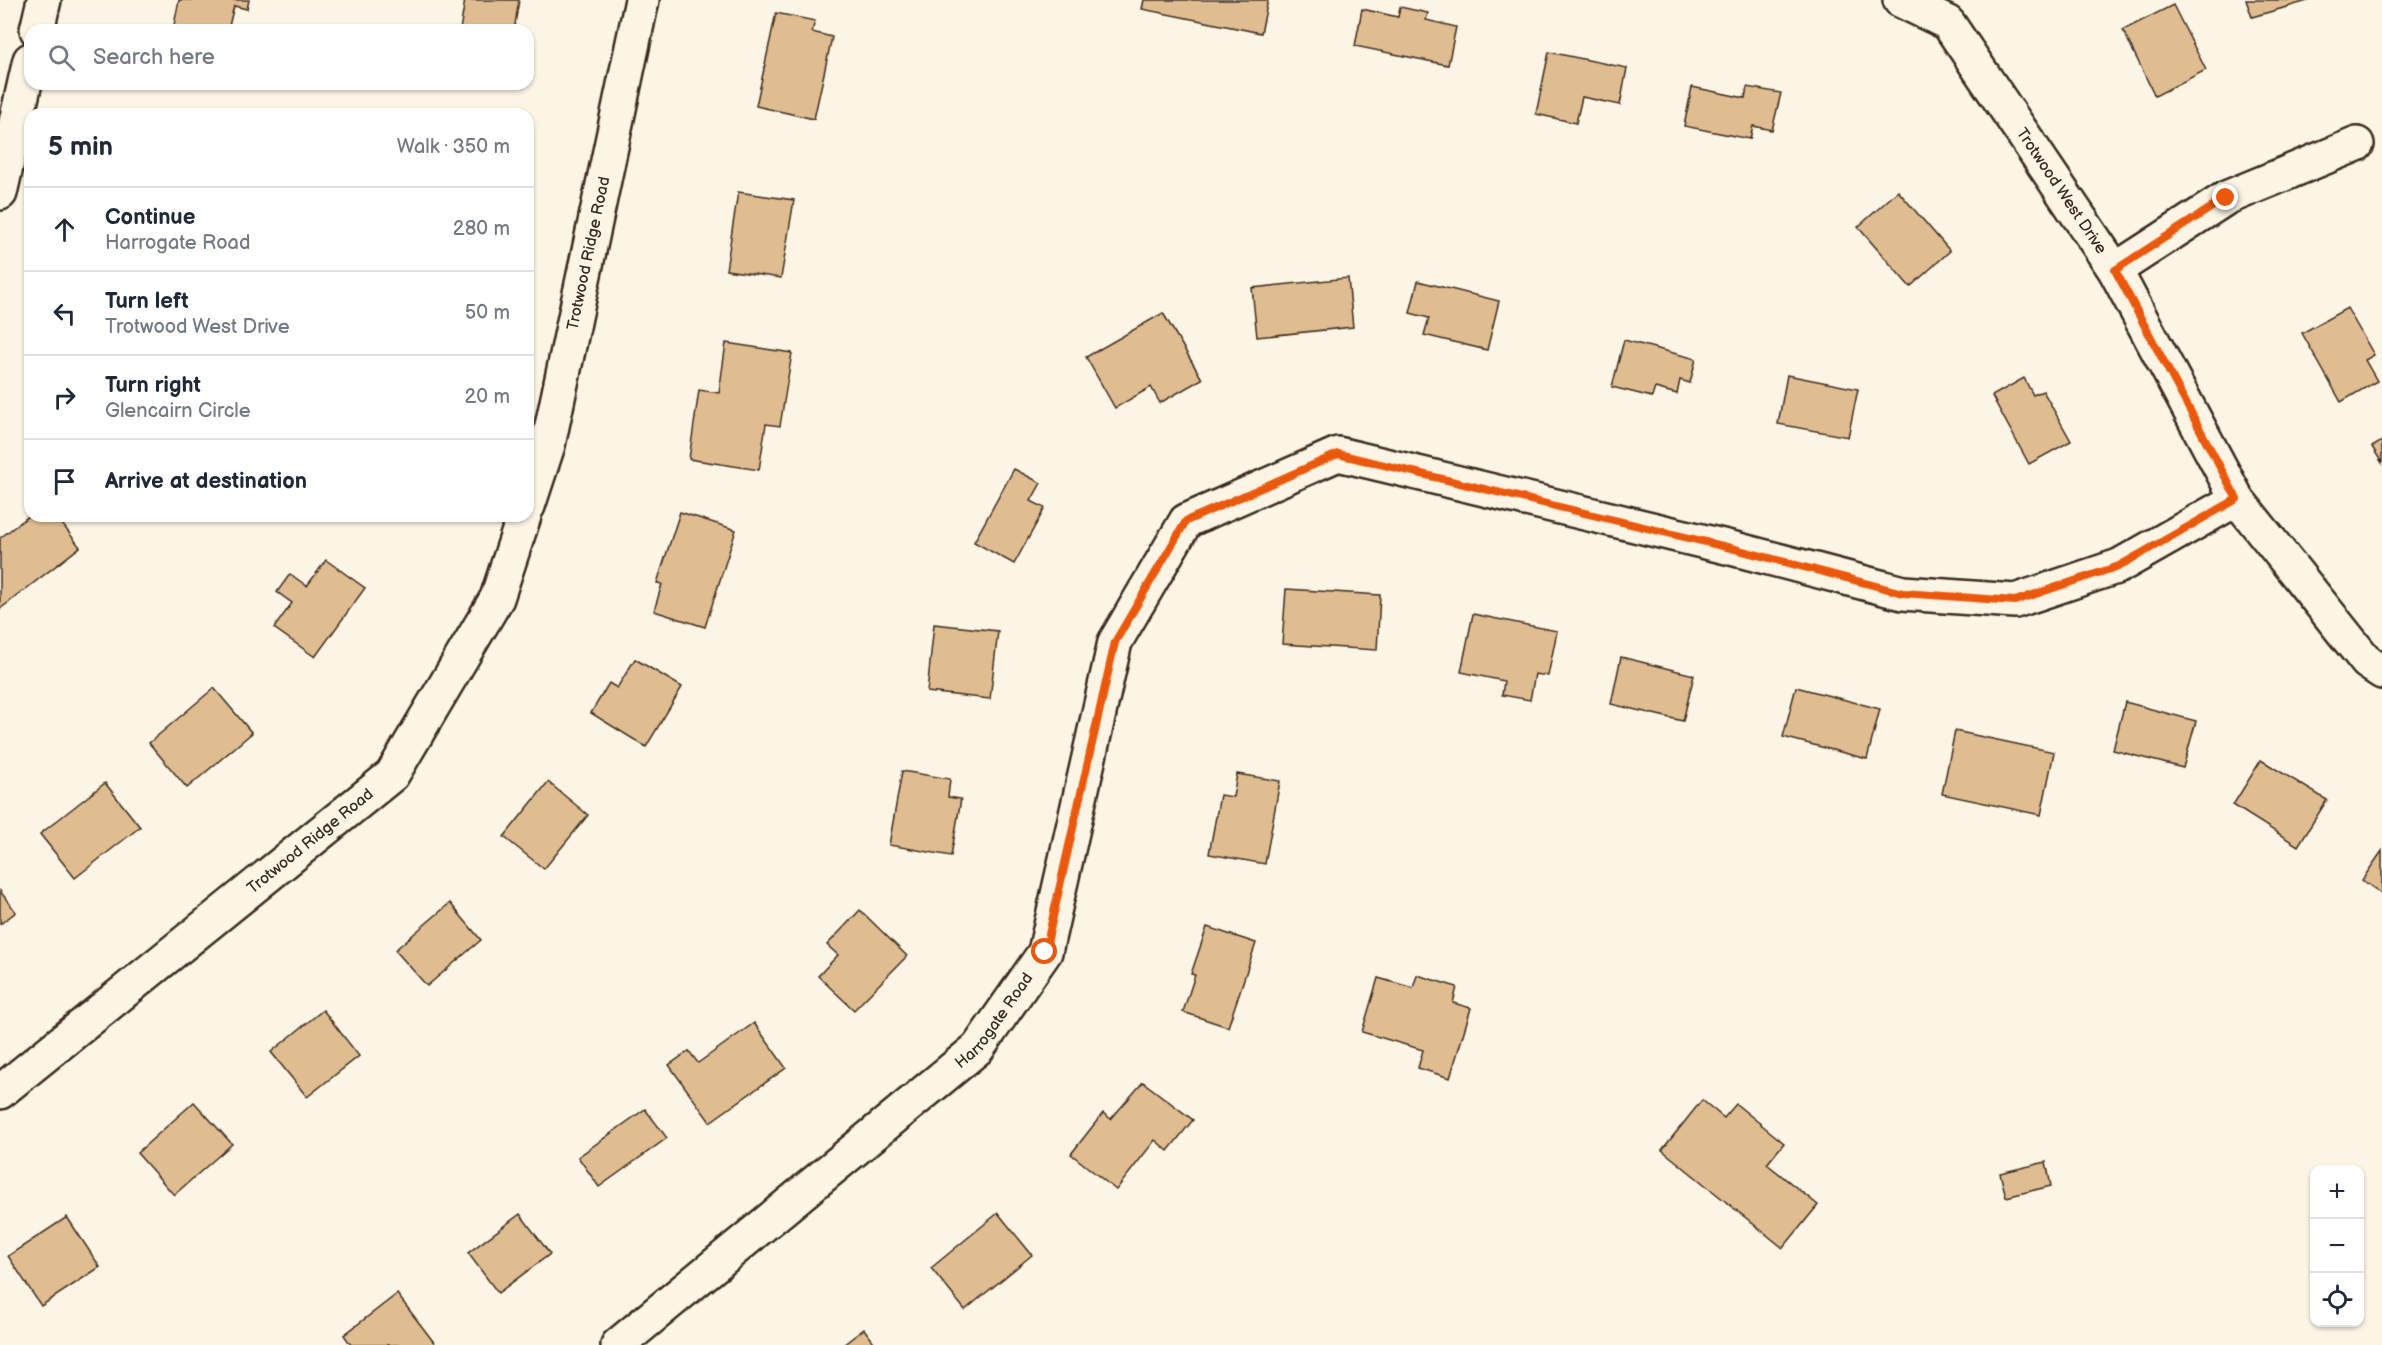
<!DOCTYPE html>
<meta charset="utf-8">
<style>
:root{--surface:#fff;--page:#f2f2f3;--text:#1f2937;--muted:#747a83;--line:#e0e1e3}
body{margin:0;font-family:"Balsamiq Sans",sans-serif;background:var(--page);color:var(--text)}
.controls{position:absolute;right:18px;bottom:18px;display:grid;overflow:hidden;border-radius:12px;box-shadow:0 2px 4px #0004}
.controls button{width:54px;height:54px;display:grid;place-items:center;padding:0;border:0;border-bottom:2px solid var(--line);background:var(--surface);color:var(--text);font:30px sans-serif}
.stop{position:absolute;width:18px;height:18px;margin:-14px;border:4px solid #ea580c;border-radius:50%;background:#fff}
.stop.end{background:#ea580c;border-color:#fff;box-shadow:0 2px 6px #0008}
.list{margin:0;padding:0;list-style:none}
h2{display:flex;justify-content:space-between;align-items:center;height:78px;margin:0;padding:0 24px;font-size:26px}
h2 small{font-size:20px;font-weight:400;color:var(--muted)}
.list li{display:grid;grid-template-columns:39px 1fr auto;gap:18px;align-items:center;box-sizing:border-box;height:84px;padding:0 24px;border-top:2px solid var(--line)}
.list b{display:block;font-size:22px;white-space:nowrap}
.list p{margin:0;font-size:20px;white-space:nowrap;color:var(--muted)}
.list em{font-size:20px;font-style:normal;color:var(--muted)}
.icon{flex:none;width:33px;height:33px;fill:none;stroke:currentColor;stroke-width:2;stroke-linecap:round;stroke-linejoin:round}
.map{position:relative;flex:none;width:2382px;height:1345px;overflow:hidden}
.search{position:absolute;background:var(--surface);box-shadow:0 2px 4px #0004;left:24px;top:24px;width:510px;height:66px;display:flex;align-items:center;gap:15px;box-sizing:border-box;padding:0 21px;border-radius:18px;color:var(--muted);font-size:22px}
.panel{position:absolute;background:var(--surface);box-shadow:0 2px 4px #0004;left:24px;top:108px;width:510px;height:414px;border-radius:18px}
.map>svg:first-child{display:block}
.building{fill:#e0bd91;stroke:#3b2a1e;stroke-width:1.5}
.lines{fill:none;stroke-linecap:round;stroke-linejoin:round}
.street-casing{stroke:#3b2a1e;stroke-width:38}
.street{stroke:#fcf5e5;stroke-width:33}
.route{stroke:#ea580c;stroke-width:8}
.labels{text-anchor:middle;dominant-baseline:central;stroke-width:5;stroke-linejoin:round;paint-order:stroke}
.street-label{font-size:16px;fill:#3b2a1e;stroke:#fcf5e5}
</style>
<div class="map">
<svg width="2382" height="1345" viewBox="0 0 2382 1345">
<rect width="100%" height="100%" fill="#fcf5e5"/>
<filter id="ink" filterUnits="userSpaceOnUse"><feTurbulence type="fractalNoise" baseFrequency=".0167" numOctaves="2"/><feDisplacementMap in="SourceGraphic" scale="12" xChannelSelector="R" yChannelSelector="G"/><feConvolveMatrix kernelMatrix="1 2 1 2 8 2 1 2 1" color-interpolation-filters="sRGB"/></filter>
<g filter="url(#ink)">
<g class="building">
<path d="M179 0H249L247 9 234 6 228 30H173Z"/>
<path d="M465 0H519L514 30H460Z"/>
<path d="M1144 0H1268L1261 33 1142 9Z"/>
<path d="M2246 0H2311L2252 17Z"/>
<path d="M2173 5 2206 70 2155 96 2123 30Z"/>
<path d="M1400 7 1428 13 1426 20 1456 27 1448 65 1355 46 1362 9 1398 17Z"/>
<path d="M776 13 815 21 812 32 832 37 814 119 756 106Z"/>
<path d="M1549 52 1627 68 1620 105 1582 97 1576 123 1536 114Z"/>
<path d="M1692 87 1745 98 1747 87 1781 93 1772 130 1753 126 1750 139 1684 126Z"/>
<path d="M1898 191 1950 251 1910 287 1858 227Z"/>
<path d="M738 192 794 200 781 278 726 270Z"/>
<path d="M1348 278 1353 327 1257 337 1252 288Z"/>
<path d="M1418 281 1499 301 1487 350 1424 335 1429 318 1410 313Z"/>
<path d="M2347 308 2374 355 2365 360 2377 381 2341 402 2302 333Z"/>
<path d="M1163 313 1202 379 1160 403 1151 387 1115 408 1086 357Z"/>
<path d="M1624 340 1696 359 1690 383 1680 380 1677 394 1655 388 1652 397 1612 387Z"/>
<path d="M726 343 792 353 780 426 766 424 759 470 689 459 699 390 719 393Z"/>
<path d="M1787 375 1858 389 1848 437 1778 424Z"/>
<path d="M2024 378 2033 395 2043 391 2071 441 2029 464 1992 396Z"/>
<path d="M2382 441V463L2372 447Z"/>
<path d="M1014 469 1041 483 1031 501 1045 508 1014 564 974 542Z"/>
<path d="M680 512 736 530 705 627 654 611 662 584 657 583Z"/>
<path d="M30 515 56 516 80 547 0 609V538Z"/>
<path d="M326 560 365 588 315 657 274 628 292 603 277 592 290 574 307 586Z"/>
<path d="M1286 589 1380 595 1377 650 1282 644Z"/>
<path d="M1473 614 1557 631 1548 676 1535 674 1530 700 1502 695 1504 681 1461 672Z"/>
<path d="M934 624 998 631 990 699 927 692Z"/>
<path d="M1621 657 1694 675 1683 721 1611 704Z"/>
<path d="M635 659 682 687 646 747 591 713 609 683 617 688Z"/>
<path d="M1796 687 1880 709 1867 759 1783 737Z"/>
<path d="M214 688 252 733 187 788 149 743Z"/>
<path d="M2125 702 2196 721 2183 768 2113 750Z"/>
<path d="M1955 731 2054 752 2041 815 1942 794Z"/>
<path d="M2261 760 2327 800 2298 846 2233 805Z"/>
<path d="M902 771 950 779 948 797 961 799 951 856 889 845Z"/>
<path d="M1237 774 1280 781 1265 864 1209 854 1220 795 1233 797Z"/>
<path d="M548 782 588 815 544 869 504 837Z"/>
<path d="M105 783 140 827 75 878 40 834Z"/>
<path d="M2382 851V894L2362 880Z"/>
<path d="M0 891 16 912 0 924Z"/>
<path d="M450 903 481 940 427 986 395 950Z"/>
<path d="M860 910 907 956 854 1010 818 976 838 955 827 945Z"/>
<path d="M1207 927 1256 943 1228 1027 1183 1012 1195 975 1191 974Z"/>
<path d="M1417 975 1457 987 1453 1003 1471 1008 1450 1078 1418 1068 1423 1050 1362 1032 1378 978 1413 988Z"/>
<path d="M323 1010 359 1056 307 1097 271 1052Z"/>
<path d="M754 1023 786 1068 710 1122 669 1065 689 1051 698 1063Z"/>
<path d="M1143 1082 1193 1120 1168 1151 1155 1140 1116 1190 1071 1154 1103 1113 1111 1119Z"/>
<path d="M1702 1100 1724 1118 1736 1104 1784 1143 1767 1164 1818 1205 1783 1248 1662 1150Z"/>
<path d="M194 1102 232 1144 174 1195 137 1153Z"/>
<path d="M645 1109 667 1138 599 1187 578 1157Z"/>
<path d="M2046 1162 2051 1186 2006 1197 2000 1173Z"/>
<path d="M998 1213 1032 1255 965 1310 931 1268Z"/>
<path d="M520 1214 550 1254 498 1293 468 1253Z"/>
<path d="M67 1217 100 1267 41 1306 8 1256Z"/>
<path d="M397 1294 436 1345H351L344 1335Z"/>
<path d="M864 1329 876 1345H843Z"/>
</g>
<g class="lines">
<g class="street-casing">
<g id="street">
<path id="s1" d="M1900 0 1948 23 2115 270 2237 499 2367 662 2382 672"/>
<path d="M37 30 44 0"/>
<path d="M0 193 30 60"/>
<path d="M2115 270 2226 198 2357 144"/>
<path id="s2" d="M528 506 548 445 642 0"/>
<path id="s3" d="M0 1092 392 775 497 598 524 516"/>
<path id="s4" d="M618 1345 978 1048 1045 952 1115 642 1186 521 1338 454 1735 549 1903 593 2015 601 2119 566 2237 499"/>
</g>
</g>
<use href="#street" class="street"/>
</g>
</g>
<g class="lines" filter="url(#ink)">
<path class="route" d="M1045 952 1115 642 1186 521 1338 454 1735 549 1903 593 2015 601 2119 566 2237 499 2115 270 2226 198"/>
</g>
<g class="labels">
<g class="street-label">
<text stroke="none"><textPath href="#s1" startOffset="256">Trotwood West Drive</textPath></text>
<text stroke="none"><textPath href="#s2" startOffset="260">Trotwood Ridge Road</textPath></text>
<text stroke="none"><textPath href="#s3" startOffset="399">Trotwood Ridge Road</textPath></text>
<text stroke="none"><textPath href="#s4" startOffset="498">Harrogate Road</textPath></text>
</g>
</g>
</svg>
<div class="controls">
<button>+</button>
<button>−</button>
<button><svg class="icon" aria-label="locate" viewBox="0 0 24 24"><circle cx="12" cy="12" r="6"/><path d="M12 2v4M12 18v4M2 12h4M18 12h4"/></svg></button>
</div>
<div class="stop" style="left:1045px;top:952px"></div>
<div class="stop end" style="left:2226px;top:198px"></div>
<div class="search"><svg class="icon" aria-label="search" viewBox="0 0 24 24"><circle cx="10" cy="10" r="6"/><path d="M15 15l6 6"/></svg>Search here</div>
<section class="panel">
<h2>5 min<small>Walk · 350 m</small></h2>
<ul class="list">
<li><svg class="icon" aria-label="ahead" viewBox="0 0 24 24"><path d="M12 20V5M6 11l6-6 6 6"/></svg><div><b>Continue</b><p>Harrogate Road</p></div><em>280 m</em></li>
<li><svg class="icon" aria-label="left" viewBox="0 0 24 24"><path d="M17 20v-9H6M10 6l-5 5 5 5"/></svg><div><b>Turn left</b><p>Trotwood West Drive</p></div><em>50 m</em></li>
<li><svg class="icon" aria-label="right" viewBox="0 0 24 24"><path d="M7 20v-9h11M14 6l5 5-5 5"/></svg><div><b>Turn right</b><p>Glencairn Circle</p></div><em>20 m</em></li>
<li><svg class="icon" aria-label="arrive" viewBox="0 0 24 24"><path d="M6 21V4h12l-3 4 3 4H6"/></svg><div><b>Arrive at destination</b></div></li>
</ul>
</section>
</div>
